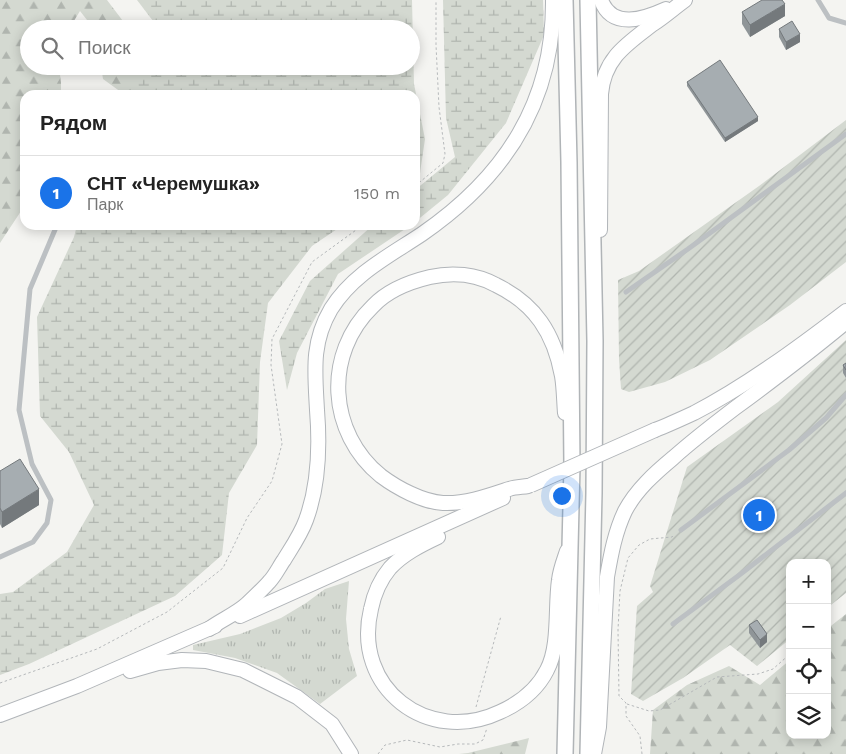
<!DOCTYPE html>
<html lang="ru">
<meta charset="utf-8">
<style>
:root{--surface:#fff;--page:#f2f2f2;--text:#222;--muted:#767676;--line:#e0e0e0;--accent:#1a73e8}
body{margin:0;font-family:"Work Sans",sans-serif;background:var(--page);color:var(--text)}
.controls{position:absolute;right:15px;bottom:15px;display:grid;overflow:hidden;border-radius:10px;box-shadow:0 2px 12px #0003}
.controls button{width:45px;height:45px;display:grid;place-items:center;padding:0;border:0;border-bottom:1px solid var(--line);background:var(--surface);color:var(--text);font:25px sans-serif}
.you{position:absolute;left:561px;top:495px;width:18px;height:18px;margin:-12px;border:4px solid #fff;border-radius:50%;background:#1a73e8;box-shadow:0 0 0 8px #1a73e833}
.badge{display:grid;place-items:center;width:32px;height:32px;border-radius:50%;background:var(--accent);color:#fff;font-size:16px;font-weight:700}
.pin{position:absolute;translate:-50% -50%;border:2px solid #fff;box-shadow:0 1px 5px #0006}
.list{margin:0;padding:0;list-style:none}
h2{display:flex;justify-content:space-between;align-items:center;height:65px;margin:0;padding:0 20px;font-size:21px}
h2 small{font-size:16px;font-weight:400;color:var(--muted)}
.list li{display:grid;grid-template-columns:32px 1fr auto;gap:15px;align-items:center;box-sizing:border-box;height:75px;padding:0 20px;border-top:1px solid var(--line)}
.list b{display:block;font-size:19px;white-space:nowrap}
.list p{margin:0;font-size:16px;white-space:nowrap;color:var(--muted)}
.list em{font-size:16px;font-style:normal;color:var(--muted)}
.icon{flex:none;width:28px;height:28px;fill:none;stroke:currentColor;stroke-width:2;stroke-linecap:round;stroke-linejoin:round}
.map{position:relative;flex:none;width:846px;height:754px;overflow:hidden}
.search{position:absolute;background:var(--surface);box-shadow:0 2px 12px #0003;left:20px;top:20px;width:400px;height:55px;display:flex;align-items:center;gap:12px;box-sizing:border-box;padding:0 18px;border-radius:28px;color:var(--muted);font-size:19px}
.panel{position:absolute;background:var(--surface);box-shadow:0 2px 12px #0003;left:20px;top:90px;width:400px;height:140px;border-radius:15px}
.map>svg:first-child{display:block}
.grass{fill:url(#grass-tufts)}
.forest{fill:url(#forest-firs)}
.wetland{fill:url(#wetland-marsh)}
.garden{fill:url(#garden-furrows)}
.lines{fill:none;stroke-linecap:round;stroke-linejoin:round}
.secondary-casing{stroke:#b1b5b9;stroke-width:16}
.primary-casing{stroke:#b0b4b7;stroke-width:18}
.path{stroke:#b6b9bb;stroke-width:1;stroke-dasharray:2.5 2.5;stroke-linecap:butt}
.service{stroke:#bcc0c3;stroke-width:5}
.secondary{stroke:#fff;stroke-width:14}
.primary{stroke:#fff;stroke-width:15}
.secondary-bridge-casing{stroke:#b1b5b9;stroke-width:16;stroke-linecap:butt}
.secondary-bridge{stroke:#fff;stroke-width:14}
.wall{fill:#8f9598}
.shaded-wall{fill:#74797c}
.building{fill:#a6adb1;stroke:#74797c}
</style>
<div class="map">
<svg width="846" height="754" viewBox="0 0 846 754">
<defs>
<pattern id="grass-tufts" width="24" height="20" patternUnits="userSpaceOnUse" patternTransform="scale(1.25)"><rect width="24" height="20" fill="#d4d9d1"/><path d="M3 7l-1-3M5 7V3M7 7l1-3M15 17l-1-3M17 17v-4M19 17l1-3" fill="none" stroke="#b0b5af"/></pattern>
<pattern id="forest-firs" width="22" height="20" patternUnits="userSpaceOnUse" patternTransform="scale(1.25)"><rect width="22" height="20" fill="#d4d9d1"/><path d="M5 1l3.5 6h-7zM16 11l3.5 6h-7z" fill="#b0b5af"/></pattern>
<pattern id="wetland-marsh" width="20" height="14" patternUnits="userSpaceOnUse" patternTransform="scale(1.25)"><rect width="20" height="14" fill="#d4d9d1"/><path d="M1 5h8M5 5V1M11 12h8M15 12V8" fill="none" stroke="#b0b5af"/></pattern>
<pattern id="garden-furrows" width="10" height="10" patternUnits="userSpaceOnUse" patternTransform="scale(1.25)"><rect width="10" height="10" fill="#d4d9d1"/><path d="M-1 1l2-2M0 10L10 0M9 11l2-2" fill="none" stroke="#b0b5af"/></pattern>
</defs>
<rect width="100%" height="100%" fill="#f4f4f1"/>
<path class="grass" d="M349 581 346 619 349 649 357 676 320 704 277 673 235 658 193 650V645L240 634 281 618 306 603 325 589Z"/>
<g class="forest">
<path d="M0 0H107L129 29H94L80 11 69 29H29V66H59L61 83V95H25V205L0 243Z"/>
<path d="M101 66H140L139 95H125L103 79Z"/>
<path d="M846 614V754H650L653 710 687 685 729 666 760 685 790 660V735H827V629Z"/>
<path d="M529 738 525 754H459L468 753Z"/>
</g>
<g class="wetland">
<path d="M137 0H412L414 84 425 139 420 173 415 177V95H134L141 66H411V29H151L153 21Z"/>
<path d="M443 0H543L544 35 506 123 448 195 415 222V190L455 157 446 118Z"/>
<path d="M77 225H343L312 246 268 303 260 362 257 445 229 493 222 555 175 596 29 664 0 675V594L13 592 67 552 94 505 69 452 40 416 37 317 74 237Z"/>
<path d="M373 225H411L338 274 297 353 287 390 279 341 310 281Z"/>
</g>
<g class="garden">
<path d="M846 120V262L790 305 710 360 665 382 629 392 621 389 619 359 618 280 639 271 759 186Z"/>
<path d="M846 340V593L827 608V563H790V639L757 666 730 645 683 678 643 701 631 694 637 606 653 592 650 586 687 467 778 402Z"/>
</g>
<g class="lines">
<g class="secondary-casing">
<g id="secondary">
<path d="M601 0C612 30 644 19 666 9"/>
<path d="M600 230 601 94C604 58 627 44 653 24 664 17 674 8 685 0"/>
<path d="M655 430C668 425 681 419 694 413 746 386 799 347 846 311"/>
<path d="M528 486C522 487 515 487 509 489 488 496 466 504 443 503 423 502 397 488 381 476 328 433 323 354 373 306 387 291 409 282 430 277 452 272 476 274 496 285 535 304 554 333 562 376 564 388 564 401 565 413"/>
<path d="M438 537C421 545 403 554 390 568 380 580 374 594 371 609 352 688 428 746 500 712 520 703 537 690 547 670 560 646 555 607 559 580 560 570 564 560 567 551"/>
<path d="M240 616 503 498"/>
<path d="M209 629C221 620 236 614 247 604 254 597 262 590 269 582 275 576 279 567 284 560 292 547 301 534 306 520 319 485 320 447 317 410 315 372 311 343 331 309 353 274 389 256 422 234 505 177 554 102 553 0"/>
<path d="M130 671 158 663 182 660 206 661 243 670 297 697 332 724 351 754"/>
<path d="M0 715 77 686 215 626"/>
<path d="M594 754 599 727 607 577C611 554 615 532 625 511 636 490 655 473 673 458 693 440 714 424 735 408 773 380 810 352 846 322"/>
</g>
</g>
<g class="primary-casing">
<g id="primary">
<path d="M588 0 595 341 594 493 588 754"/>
<path d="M565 754 572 465 569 162 565 0"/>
</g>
</g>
<g class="path">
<path d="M415 186 443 163 445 154 439 107 436 45V0"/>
<path d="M0 683 97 649 167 612 223 568 247 518 272 481 282 444 271 365 272 339 312 262 363 225"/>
<path d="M627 704 649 711 660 710 717 677 758 674 773 669 790 654"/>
<path d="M476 707 501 616"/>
<path d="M378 754 385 745 407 740 440 747 458 744H475L483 740 487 728"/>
<path d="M642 754 640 736 626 716V703L619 696 618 630 620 591 628 558 639 545 650 539 672 537 674 535"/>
</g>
<g class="service">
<path d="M818 0 829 18 846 23"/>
<path d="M626 292 688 249 846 134"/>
<path d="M681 530 789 450 826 418 846 395"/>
<path d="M0 557 33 542 47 523 51 500 32 464 19 410 30 289 57 225"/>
<path d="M673 624 738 576 846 493"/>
</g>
<use href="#secondary" class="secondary"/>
<use href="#primary" class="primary"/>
<g class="secondary-bridge-casing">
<path id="secondary-bridge" d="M531 485 655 430"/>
</g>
<use href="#secondary-bridge" class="secondary-bridge"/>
</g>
<g class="wall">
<path d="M742 12 785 16 750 37 742 24Z"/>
<path d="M779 29 800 42 786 50 779 37Z"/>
<path d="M687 82 758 121 725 142 687 86Z"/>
<path d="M846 363V378L843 373V365Z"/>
<path d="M0 471 39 505 2 528 0 524Z"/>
<path d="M749 625 767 642 760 648 749 633Z"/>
</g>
<g class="shaded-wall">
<path d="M785 4V16L750 37V25Z"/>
<path d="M800 34V42L786 50V42Z"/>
<path d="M758 117V121L725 142V138Z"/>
<path d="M39 489V505L2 528V512Z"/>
<path d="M767 634V642L760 648V640Z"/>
</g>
<g class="building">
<path d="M762 0H782L785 4 750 25 742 12Z"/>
<path d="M792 21 800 34 786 42 779 29Z"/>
<path d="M720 60 758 117 725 138 687 82Z"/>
<path d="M846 363V370L843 365Z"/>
<path d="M20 459 39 489 2 512 0 508V471Z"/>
<path d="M757 620 767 634 760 640 749 625Z"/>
</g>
</svg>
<div class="controls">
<button>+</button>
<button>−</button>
<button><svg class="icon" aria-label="locate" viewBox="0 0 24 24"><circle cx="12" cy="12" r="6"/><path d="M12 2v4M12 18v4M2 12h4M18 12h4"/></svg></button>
<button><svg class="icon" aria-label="layers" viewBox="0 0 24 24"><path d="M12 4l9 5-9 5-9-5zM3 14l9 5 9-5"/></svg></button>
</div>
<div class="you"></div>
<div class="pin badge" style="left:759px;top:515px">1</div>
<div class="search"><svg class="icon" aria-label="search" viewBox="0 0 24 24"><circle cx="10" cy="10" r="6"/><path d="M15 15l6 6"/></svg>Поиск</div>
<section class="panel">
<h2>Рядом<small></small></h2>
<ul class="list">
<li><span class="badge">1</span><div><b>СНТ «Черемушка»</b><p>Парк</p></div><em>150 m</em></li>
</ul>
</section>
</div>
